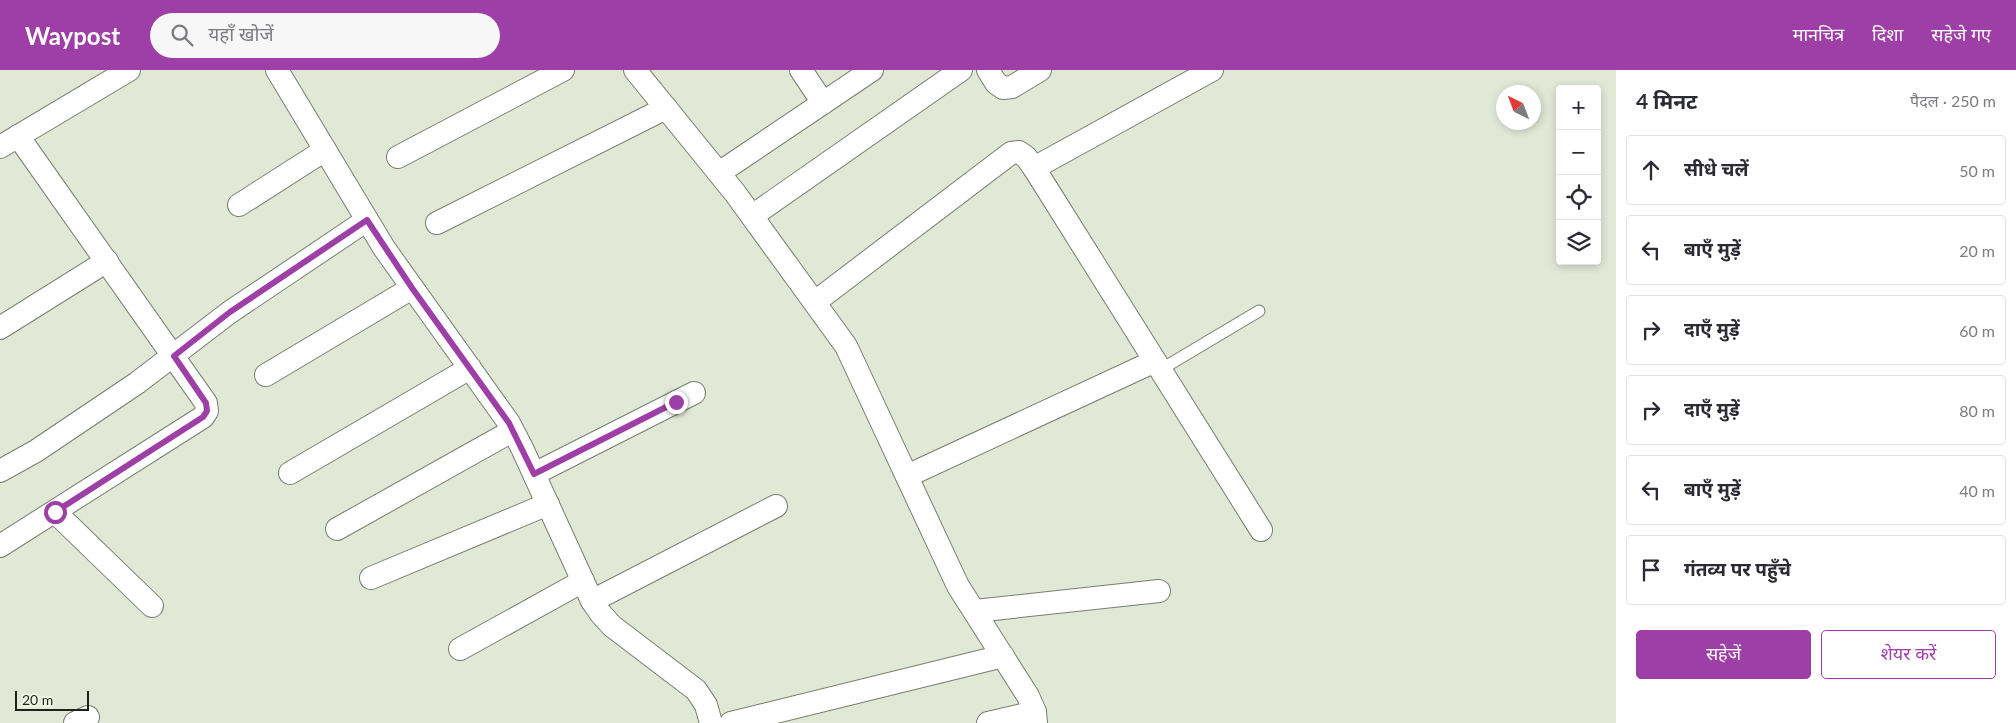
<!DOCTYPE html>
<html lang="hi">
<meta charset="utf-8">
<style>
:root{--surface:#fff;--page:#f7f7f7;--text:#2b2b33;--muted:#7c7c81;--line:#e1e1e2;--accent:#9e3fa7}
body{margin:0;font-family:Lato,"Noto Sans Devanagari",sans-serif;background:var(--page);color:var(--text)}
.controls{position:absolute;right:15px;top:15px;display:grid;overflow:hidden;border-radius:5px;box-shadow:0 2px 8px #0003}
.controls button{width:45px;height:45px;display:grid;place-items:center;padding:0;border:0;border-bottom:1px solid var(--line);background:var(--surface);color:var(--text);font:25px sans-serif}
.compass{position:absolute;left:1496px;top:15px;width:45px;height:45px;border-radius:50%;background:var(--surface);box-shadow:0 2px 8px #0003;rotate:318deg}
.scale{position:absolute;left:15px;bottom:12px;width:74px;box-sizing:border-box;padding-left:5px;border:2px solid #1f221b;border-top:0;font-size:14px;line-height:18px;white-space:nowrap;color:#1f221b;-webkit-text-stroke:4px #eef5e3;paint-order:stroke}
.stop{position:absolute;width:15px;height:15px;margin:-11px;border:4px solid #9e3fa7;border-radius:50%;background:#fff}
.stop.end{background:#9e3fa7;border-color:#fff;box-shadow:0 1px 5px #0008}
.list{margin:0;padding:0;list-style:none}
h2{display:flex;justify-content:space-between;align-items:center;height:65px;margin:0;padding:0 20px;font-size:21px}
h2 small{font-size:16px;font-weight:400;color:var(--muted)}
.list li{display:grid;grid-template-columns:32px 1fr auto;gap:15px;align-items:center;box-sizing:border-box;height:70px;margin:0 10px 10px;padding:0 10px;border:1px solid var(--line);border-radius:5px}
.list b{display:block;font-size:19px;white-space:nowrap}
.list em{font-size:16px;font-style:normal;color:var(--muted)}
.actions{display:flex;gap:10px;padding:15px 20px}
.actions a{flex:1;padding:11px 0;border:1px solid var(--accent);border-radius:5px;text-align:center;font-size:18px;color:var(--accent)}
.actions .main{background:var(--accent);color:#fff}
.icon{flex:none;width:28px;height:28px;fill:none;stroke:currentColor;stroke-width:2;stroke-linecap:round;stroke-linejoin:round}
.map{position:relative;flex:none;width:1616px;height:653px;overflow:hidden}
header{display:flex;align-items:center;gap:30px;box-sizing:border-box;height:70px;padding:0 25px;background:var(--accent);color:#fff}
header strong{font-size:24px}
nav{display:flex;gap:28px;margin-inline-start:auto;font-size:18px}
.search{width:350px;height:45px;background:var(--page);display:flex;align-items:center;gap:12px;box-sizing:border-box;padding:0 18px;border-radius:28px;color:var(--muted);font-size:19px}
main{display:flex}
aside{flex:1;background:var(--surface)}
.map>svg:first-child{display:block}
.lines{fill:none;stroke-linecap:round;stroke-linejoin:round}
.lane-casing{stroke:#787e6f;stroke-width:13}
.street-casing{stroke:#787e6f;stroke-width:24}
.lane{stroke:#fff;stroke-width:11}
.street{stroke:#fff;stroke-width:22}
.route{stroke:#9e3fa7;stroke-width:6}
</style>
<header>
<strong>Waypost</strong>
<div class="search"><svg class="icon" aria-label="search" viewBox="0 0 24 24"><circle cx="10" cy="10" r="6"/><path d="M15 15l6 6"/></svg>यहाँ खोजें</div>
<nav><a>मानचित्र</a><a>दिशा</a><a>सहेजे गए</a></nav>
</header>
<main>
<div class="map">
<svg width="1616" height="653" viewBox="0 0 1616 653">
<rect width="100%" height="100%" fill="#e1e8d6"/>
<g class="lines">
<g class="lane-casing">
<path id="lane" d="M1160 300 1259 241"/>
</g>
<g class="street-casing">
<g id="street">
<path d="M277 0 384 178 509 353 522 378 592 531 601 544 612 556 696 620 706 635 711 653"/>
<path d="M635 0 735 123 846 276 958 516 1028 626 1035 642 1036 653"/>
<path d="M801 0 823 33"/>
<path d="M988 0 996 13 1003 18 1012 17 1040 0"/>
<path d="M0 77 129 0"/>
<path d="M398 87 563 0"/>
<path d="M1034 98 1212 0"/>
<path d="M719 103 872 0"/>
<path d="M239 135 325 80"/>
<path d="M752 146 961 0"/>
<path d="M437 153 666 38"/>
<path d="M815 232 1011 83 1019 82 1026 87 1034 98 1261 460"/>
<path d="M0 258 107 191"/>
<path d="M266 305 412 218"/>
<path d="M0 401 36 381 137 313 230 242 367 150"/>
<path d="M290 403 470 298"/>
<path d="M534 404 694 323"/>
<path d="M907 406 1155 291"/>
<path d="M55 442 152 536"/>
<path d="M337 459 512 361"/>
<path d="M0 476 203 347 207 341 206 333 18 66"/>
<path d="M371 508 548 434"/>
<path d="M592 531 776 436"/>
<path d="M975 541 1159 521"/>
<path d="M460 579 583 511"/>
<path d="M75 653 88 647"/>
<path d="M731 653 1003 586"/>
<path d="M988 653 1035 642"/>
</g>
</g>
<use href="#lane" class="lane"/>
<use href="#street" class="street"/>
</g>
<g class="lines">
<path class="route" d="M55 442 203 347 207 341 206 333 174 286 230 242 367 150 412 218 509 353 534 404 676 332"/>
</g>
</svg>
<div class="controls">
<button>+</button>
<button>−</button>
<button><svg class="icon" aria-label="locate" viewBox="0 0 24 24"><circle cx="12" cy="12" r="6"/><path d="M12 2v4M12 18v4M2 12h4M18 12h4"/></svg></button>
<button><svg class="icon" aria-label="layers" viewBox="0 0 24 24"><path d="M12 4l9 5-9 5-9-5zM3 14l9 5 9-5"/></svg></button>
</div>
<svg class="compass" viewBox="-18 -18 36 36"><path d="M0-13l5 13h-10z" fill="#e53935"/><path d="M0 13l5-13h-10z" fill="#7c7c81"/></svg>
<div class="scale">20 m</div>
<div class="stop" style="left:55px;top:442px"></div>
<div class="stop end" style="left:676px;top:332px"></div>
</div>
<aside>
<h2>4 मिनट<small>पैदल · 250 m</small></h2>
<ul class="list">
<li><svg class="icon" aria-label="ahead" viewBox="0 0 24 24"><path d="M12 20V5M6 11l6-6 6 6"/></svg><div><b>सीधे चलें</b></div><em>50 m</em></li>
<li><svg class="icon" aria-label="left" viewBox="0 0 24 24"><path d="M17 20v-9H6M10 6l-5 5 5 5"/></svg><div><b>बाएँ मुड़ें</b></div><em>20 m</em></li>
<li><svg class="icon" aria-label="right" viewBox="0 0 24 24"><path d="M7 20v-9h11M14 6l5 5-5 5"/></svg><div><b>दाएँ मुड़ें</b></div><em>60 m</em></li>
<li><svg class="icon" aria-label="right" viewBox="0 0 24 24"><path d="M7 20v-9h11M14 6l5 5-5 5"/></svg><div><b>दाएँ मुड़ें</b></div><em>80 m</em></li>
<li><svg class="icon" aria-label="left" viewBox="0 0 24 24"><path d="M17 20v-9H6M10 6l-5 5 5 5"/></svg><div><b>बाएँ मुड़ें</b></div><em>40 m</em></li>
<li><svg class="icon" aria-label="arrive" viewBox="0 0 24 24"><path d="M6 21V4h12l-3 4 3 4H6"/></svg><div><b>गंतव्य पर पहुँचे</b></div></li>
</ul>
<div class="actions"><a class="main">सहेजें</a><a>शेयर करें</a></div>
</aside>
</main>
